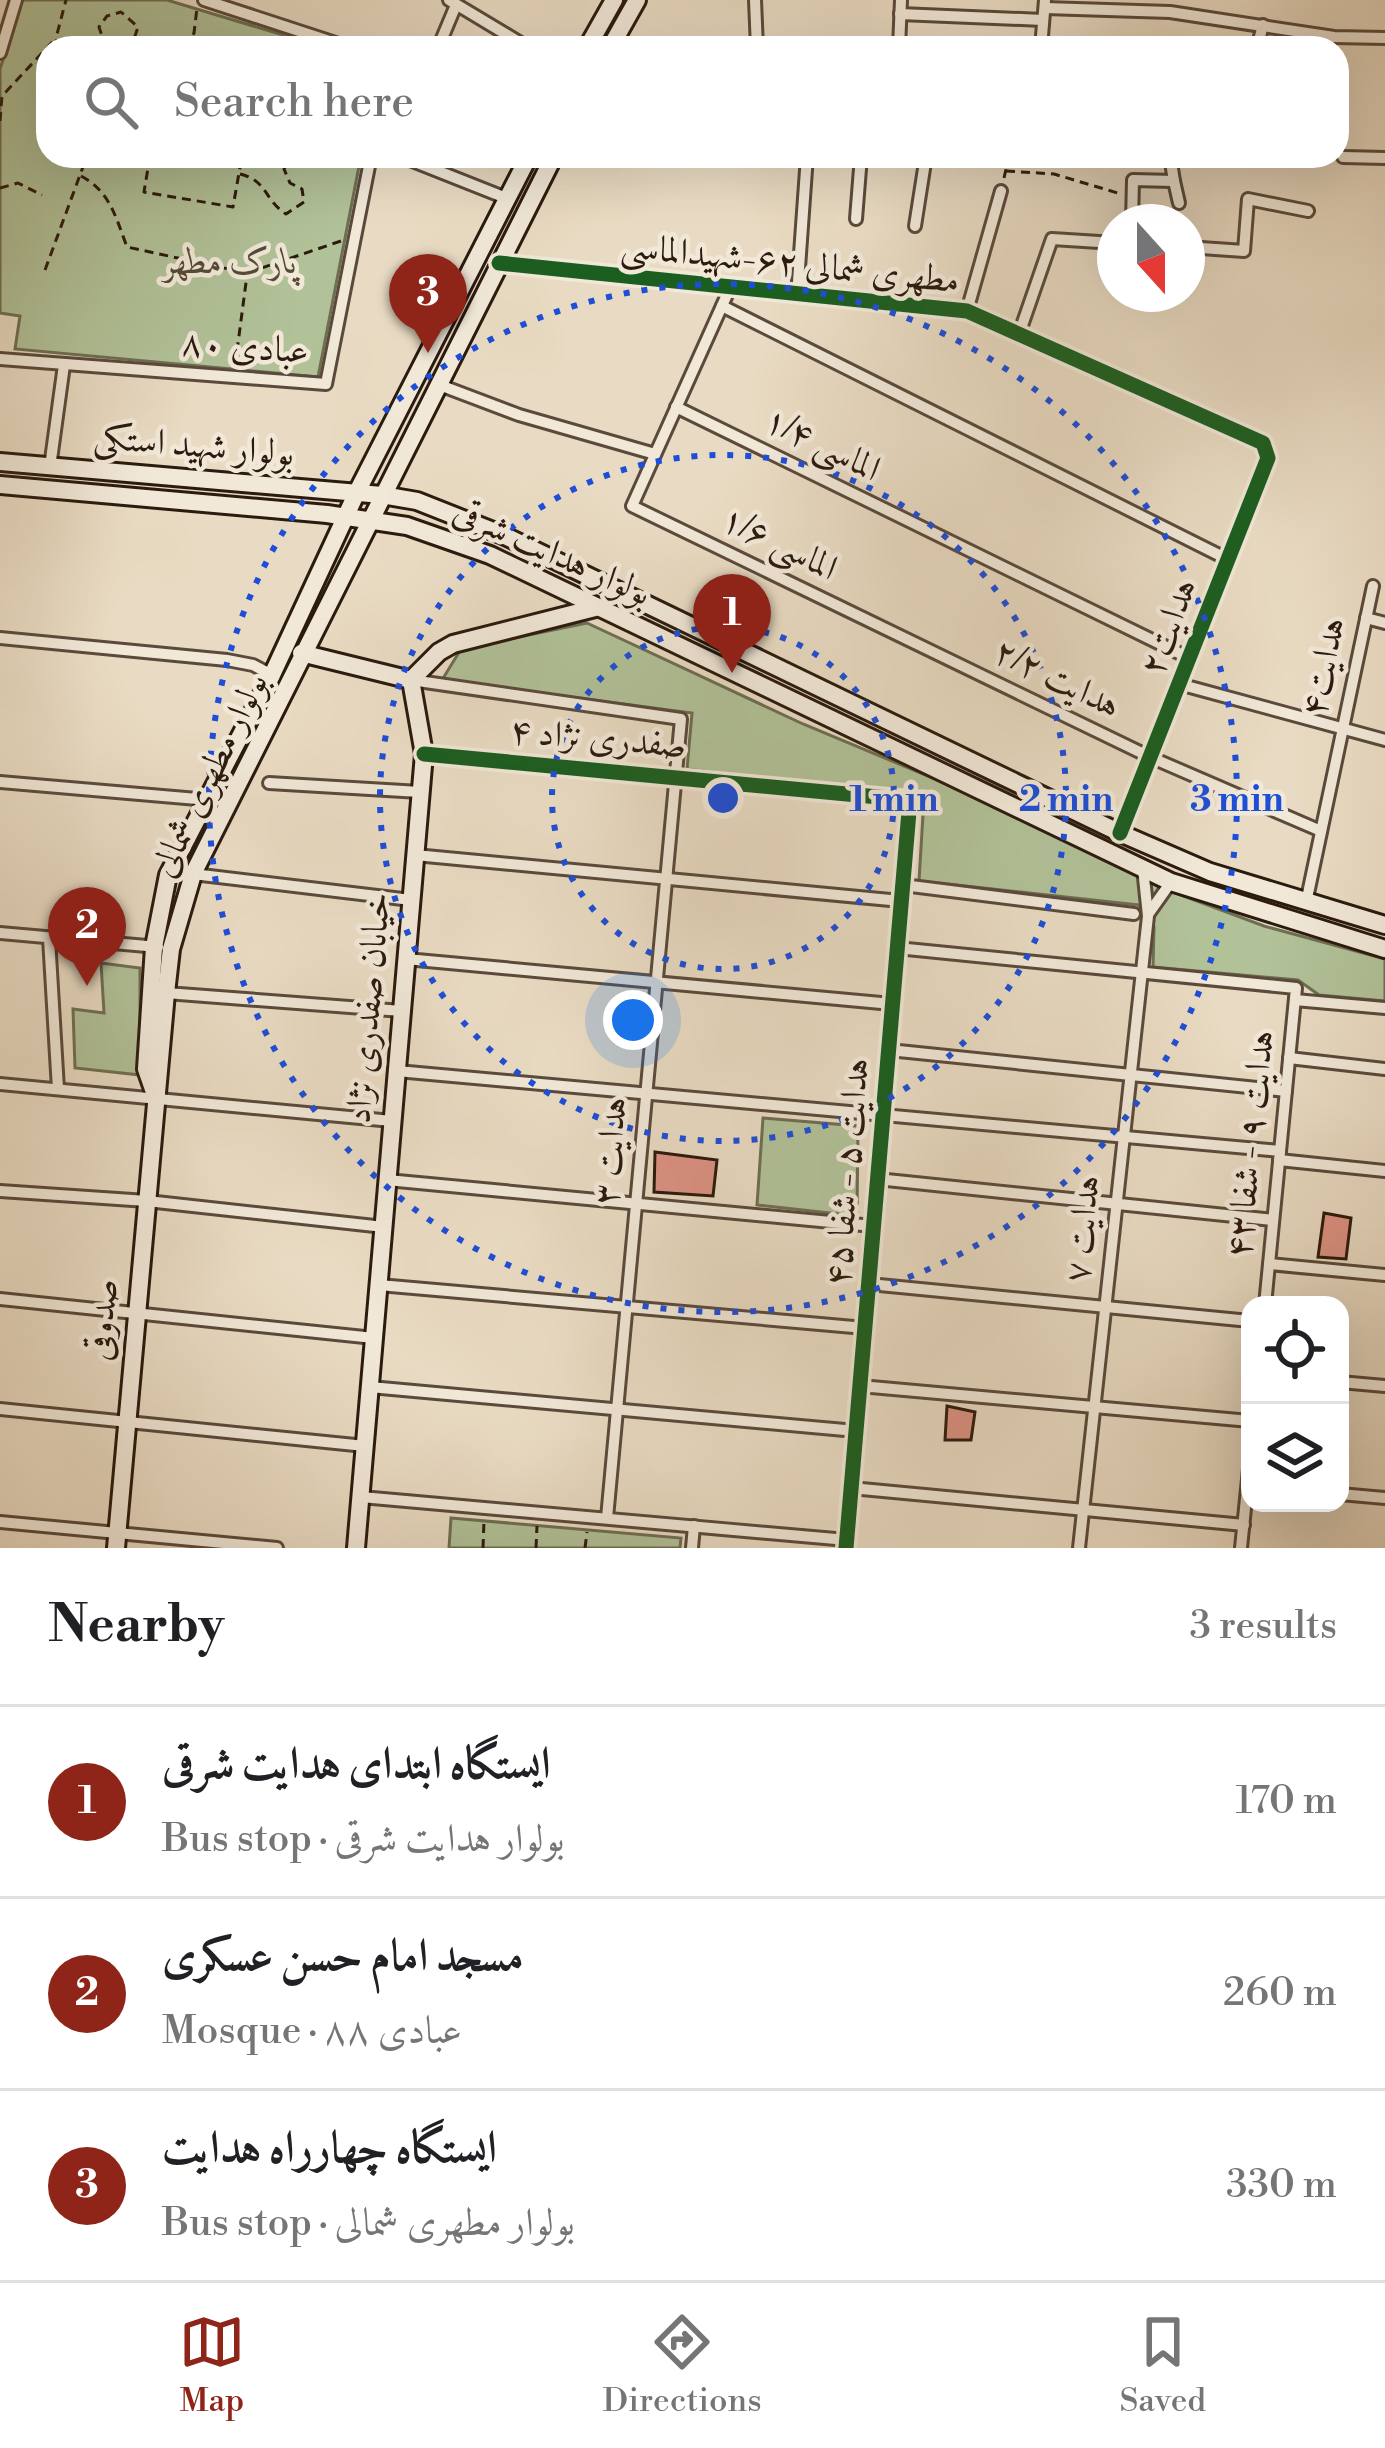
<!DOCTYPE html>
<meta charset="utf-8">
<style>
:root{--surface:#fff;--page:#f2f2f2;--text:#202124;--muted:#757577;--line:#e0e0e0;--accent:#8f2418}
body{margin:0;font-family:"Libre Bodoni",Amiri,serif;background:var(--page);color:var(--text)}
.controls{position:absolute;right:36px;bottom:36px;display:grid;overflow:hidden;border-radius:24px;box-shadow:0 12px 48px #0002}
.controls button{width:108px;height:108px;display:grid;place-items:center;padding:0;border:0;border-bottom:3px solid var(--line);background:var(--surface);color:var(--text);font:60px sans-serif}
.compass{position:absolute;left:1097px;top:204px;width:108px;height:108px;border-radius:50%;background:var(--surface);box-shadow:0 12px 48px #0002;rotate:159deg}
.you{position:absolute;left:633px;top:1020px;width:42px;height:42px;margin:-30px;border:9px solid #fff;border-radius:50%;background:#1a73e8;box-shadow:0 0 0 18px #1a73e833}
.badge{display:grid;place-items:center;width:78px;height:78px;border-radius:50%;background:var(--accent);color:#fff;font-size:39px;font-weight:700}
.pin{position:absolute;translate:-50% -99px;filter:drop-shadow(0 3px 6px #0008)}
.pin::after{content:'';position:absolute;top:63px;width:42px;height:36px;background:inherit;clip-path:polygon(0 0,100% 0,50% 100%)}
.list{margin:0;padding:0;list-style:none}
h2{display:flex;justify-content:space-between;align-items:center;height:156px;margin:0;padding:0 48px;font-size:51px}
h2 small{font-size:39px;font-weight:400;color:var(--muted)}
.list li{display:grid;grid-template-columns:78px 1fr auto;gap:36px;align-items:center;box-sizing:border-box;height:192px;padding:0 48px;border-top:3px solid var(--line)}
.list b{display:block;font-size:45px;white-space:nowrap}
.list p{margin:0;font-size:39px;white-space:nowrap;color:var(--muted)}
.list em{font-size:39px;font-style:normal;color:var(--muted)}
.icon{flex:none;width:66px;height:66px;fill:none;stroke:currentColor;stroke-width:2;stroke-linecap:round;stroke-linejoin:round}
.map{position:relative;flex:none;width:1385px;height:1548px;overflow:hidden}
.search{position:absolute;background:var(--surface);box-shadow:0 12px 48px #0002;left:36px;right:36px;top:36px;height:132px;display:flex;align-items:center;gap:30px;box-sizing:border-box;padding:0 42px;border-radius:36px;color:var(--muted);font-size:45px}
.sheet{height:732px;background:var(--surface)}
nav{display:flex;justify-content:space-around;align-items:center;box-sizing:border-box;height:168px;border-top:3px solid var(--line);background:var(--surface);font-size:33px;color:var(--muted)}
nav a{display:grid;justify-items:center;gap:6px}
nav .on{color:var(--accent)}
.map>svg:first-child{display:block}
.green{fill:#b1c198;stroke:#6e6e53;stroke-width:3}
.building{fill:#dc9283;stroke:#2b1a0e;stroke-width:3}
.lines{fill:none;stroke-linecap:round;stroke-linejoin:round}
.street-casing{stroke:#5a4a3b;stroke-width:16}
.secondary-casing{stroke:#2b1a0e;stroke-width:22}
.path{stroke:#2b1a0e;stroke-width:3;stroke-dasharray:9 6;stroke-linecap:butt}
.street{stroke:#f1e8d8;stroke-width:10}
.secondary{stroke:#f1e8d8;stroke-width:16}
.cycleway-casing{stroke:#f1e8d8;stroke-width:22}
.cycleway{stroke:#1b5e20;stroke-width:15}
.ring{fill:none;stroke:#1d4ed8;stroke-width:6;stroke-dasharray:6 12}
.labels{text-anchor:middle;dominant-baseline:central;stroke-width:9;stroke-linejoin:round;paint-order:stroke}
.park-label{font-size:36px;font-style:italic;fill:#534c37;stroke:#f1e8d8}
.street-label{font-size:36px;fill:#2b1a0e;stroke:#f1e8d8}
.centre{fill:#1d4ed8;stroke:#f1e8d8;stroke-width:6}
.ring-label{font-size:36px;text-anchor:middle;font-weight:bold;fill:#1d4ed8;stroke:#f1e8d8;stroke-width:9;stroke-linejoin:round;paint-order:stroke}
</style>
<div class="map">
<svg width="1385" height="1548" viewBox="0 0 1385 1548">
<rect width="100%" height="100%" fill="#e9dbc3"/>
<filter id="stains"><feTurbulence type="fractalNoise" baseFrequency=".00167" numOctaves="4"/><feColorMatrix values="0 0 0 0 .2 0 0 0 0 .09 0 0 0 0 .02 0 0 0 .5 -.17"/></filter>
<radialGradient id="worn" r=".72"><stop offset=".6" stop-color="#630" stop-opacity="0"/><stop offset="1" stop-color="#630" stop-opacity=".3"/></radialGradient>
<g class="green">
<path d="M22 0H167L326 48H48V156H361L318 377 15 349 20 316 0 313V69Z"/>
<path d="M587 623 803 724 964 791 1165 889 1264 926 1385 959V1001L1319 995 1298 980 1153 967 1154 927 1138 905 919 881 924 798 687 769 692 713 442 680 461 649Z"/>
<path d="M101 963 140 968V1075L75 1068 73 1009 104 1013Z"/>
<path d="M763 1118 858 1126 857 1216 757 1205Z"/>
<path d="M451 1518 681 1538 680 1548H449Z"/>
</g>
<g class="building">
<path d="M655 1152 717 1160 713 1196 654 1192Z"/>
<path d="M1324 1213 1351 1218 1346 1259 1318 1257Z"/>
<path d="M947 1406 975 1412 971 1440H945Z"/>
</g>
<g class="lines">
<g class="street-casing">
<g id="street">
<path d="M204 0 351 48"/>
<path d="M449 0 529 48"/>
<path d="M755 0 757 48"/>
<path d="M1045 8 1170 12 1334 37 1385 38"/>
<path d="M900 14 1043 20"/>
<path d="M438 48 456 5"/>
<path d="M899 48 901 0"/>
<path d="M1041 48 1045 0"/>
<path d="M1257 48 1263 25"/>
<path d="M0 53 16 0"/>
<path d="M400 156 506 198"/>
<path d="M1343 157 1385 158"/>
<path d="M1174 181 1179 203"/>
<path d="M856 219 861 156"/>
<path d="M1132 222 1133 180 1174 181 1170 156"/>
<path d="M915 226 926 156"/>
<path d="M1187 247 1244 251 1248 199 1308 211"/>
<path d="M499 263 967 311 1263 443 1268 458 1120 833"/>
<path d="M730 288 632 506 1150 757 1321 831"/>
<path d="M797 296 807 156"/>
<path d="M722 306 1227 559"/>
<path d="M967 311 1001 191"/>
<path d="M1019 334 1052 239 1115 243"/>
<path d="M0 359 326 384 371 156"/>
<path d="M437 384 519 415 655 454"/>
<path d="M676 407 1189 658"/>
<path d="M50 467 64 365"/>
<path d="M1366 618 1385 623"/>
<path d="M0 638 227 660 253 665 272 675"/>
<path d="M411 680 681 719 607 1518"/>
<path d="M1179 684 1385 740"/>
<path d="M424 754 910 800 846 1548"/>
<path d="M0 782 209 800"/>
<path d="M269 783 420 792"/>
<path d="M415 855 901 901"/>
<path d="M193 874 411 900"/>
<path d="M903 885 1134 914"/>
<path d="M1306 903 1373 586"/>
<path d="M1149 913 1171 882"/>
<path d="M0 933 158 947"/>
<path d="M49 938 58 1089"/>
<path d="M897 948 1296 988 1265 1305"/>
<path d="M406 959 892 1004"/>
<path d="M166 993 402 1011"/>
<path d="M1295 1000 1385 1008"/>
<path d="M889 1050 1286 1091"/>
<path d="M1289 1058 1385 1069"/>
<path d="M397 1071 1280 1151"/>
<path d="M0 1084 392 1121"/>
<path d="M1279 1160 1385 1171"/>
<path d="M877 1179 1273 1220"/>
<path d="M387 1180 873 1226"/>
<path d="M0 1191 147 1201 384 1227"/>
<path d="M1269 1264 1385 1275"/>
<path d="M869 1284 1250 1321"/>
<path d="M379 1285 865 1328"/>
<path d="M0 1299 374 1338"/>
<path d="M1340 1382 1385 1386"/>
<path d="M860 1386 1250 1421"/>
<path d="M370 1387 856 1431"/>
<path d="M0 1409 365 1446"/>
<path d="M851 1488 1244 1525"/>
<path d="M1340 1494 1385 1498"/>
<path d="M361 1497 847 1540"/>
<path d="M0 1522 277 1548"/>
<path d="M692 1548 694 1526"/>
<path d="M1079 1548 1148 916 1143 868"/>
<path d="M1241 1548 1250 1459"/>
</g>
</g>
<g class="secondary-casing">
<g id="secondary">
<path d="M587 48 614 0"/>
<path d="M610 48 637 0"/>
<path d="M0 462 382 495 417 501 503 535 1120 833 1210 872 1385 925"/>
<path d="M0 485 327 514 407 526 490 555 1171 882 1385 949"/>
<path d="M301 653 411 680"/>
<path d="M411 680 439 652 453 644 599 607"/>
<path d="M154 1092 146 1069 154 947 168 875 272 675 357 492 529 156"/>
<path d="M116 1548 166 993 171 949 193 874 554 156"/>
<path d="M356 1548 424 754 411 680"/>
</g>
</g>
<g class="path">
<path d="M192 40 201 48"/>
<path d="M58 48 56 38 66 0"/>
<path d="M106 48 99 27 107 16 121 12 138 27 131 48"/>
<path d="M186 48 194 33 197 8"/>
<path d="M0 121 2 96 56 38"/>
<path d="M150 156 144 192 233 207 242 156"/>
<path d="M1006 171 1054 174 1121 194"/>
<path d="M240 174C267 180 265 201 286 214L304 202 302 189 290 183 284 169 291 156"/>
<path d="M81 176C110 191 116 218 127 247L247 273 341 241"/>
<path d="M1004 178 1009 156"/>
<path d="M0 188 18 183 42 195"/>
<path d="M45 270 87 156"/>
<path d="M235 366 247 275"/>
<path d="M483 1548 484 1520"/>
<path d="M536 1548 537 1526"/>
<path d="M585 1548 587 1532"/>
</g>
<use href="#street" class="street"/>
<use href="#secondary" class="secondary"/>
<g class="cycleway-casing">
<g id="cycleway">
<path d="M499 263 967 311 1263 443 1268 458 1120 833"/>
<path d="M424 754 910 800 846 1548"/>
</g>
</g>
<use href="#cycleway" class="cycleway"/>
</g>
<g class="ring">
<circle cx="723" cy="798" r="171"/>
<circle cx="723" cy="798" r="343"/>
<circle cx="723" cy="798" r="514"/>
</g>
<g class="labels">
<g class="park-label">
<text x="230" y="262">پارک مطهر</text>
</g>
<g class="street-label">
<text transform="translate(790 264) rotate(6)">مطهری شمالی ۶۲-شهیدالماسی</text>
<text transform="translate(245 348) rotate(4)">عبادی ۸۰</text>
<text transform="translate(822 445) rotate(26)">الماسی ۱/۴</text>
<text transform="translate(194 446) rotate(5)">بولوار شهید استکی</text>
<text transform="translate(779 544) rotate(26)">الماسی ۱/۶</text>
<text transform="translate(552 553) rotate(24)">بولوار هدایت شرقی</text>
<text transform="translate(1169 627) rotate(-69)">هدایت۲</text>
<text transform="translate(1324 667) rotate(-78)">هدایت۴</text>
<text transform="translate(1057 679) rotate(26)">هدایت ۲/۲</text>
<text transform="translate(598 739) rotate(5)">صفدری نژاد ۴</text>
<text transform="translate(210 775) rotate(-64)">بولوار مطهری شمالی</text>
<text transform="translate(369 1008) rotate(-85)">خیابان صفدری نژاد</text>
<text transform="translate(1251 1144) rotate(-84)">هدایت ۹ - شفا ۴۳</text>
<text transform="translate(611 1151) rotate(-85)">هدایت ۳</text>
<text transform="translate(848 1172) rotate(-85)">هدایت ۵ - شفا ۴۵</text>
<text transform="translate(1083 1229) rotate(-84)">هدایت ۷</text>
<text transform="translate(103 1320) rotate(-85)">صدوقی</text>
</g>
</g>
<circle cx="723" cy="798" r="18" class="centre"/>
<g class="ring-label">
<text x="894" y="811">1 min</text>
<text x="1066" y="811">2 min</text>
<text x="1237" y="811">3 min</text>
</g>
<rect width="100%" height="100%" filter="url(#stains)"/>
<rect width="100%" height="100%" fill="url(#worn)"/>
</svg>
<div class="controls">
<button><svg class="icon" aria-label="locate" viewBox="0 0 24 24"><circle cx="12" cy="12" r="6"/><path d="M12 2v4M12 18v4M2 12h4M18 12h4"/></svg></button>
<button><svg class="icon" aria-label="layers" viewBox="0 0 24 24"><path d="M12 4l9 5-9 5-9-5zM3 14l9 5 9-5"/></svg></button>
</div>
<svg class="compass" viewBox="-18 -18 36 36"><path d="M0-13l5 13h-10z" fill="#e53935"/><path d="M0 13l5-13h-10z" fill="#757577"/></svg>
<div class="you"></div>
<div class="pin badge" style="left:732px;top:673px">1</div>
<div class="pin badge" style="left:87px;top:986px">2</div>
<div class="pin badge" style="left:428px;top:353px">3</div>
<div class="search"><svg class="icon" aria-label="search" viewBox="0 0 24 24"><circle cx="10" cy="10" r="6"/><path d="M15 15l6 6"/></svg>Search here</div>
</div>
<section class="sheet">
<h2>Nearby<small>3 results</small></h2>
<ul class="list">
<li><span class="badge">1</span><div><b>ایستگاه ابتدای هدایت شرقی</b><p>Bus stop · بولوار هدایت شرقی</p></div><em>170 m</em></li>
<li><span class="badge">2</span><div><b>مسجد امام حسن عسکری</b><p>Mosque · عبادی ۸۸</p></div><em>260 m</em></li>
<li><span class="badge">3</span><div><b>ایستگاه چهارراه هدایت</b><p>Bus stop · بولوار مطهری شمالی</p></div><em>330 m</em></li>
</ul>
</section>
<nav>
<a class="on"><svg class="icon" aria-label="map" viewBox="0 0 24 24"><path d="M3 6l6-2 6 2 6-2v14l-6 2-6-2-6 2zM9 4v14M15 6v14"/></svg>Map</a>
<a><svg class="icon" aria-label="directions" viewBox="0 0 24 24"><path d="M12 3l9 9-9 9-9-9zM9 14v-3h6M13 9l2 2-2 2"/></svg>Directions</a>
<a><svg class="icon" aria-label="saved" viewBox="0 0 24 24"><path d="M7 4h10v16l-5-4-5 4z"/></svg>Saved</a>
</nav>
